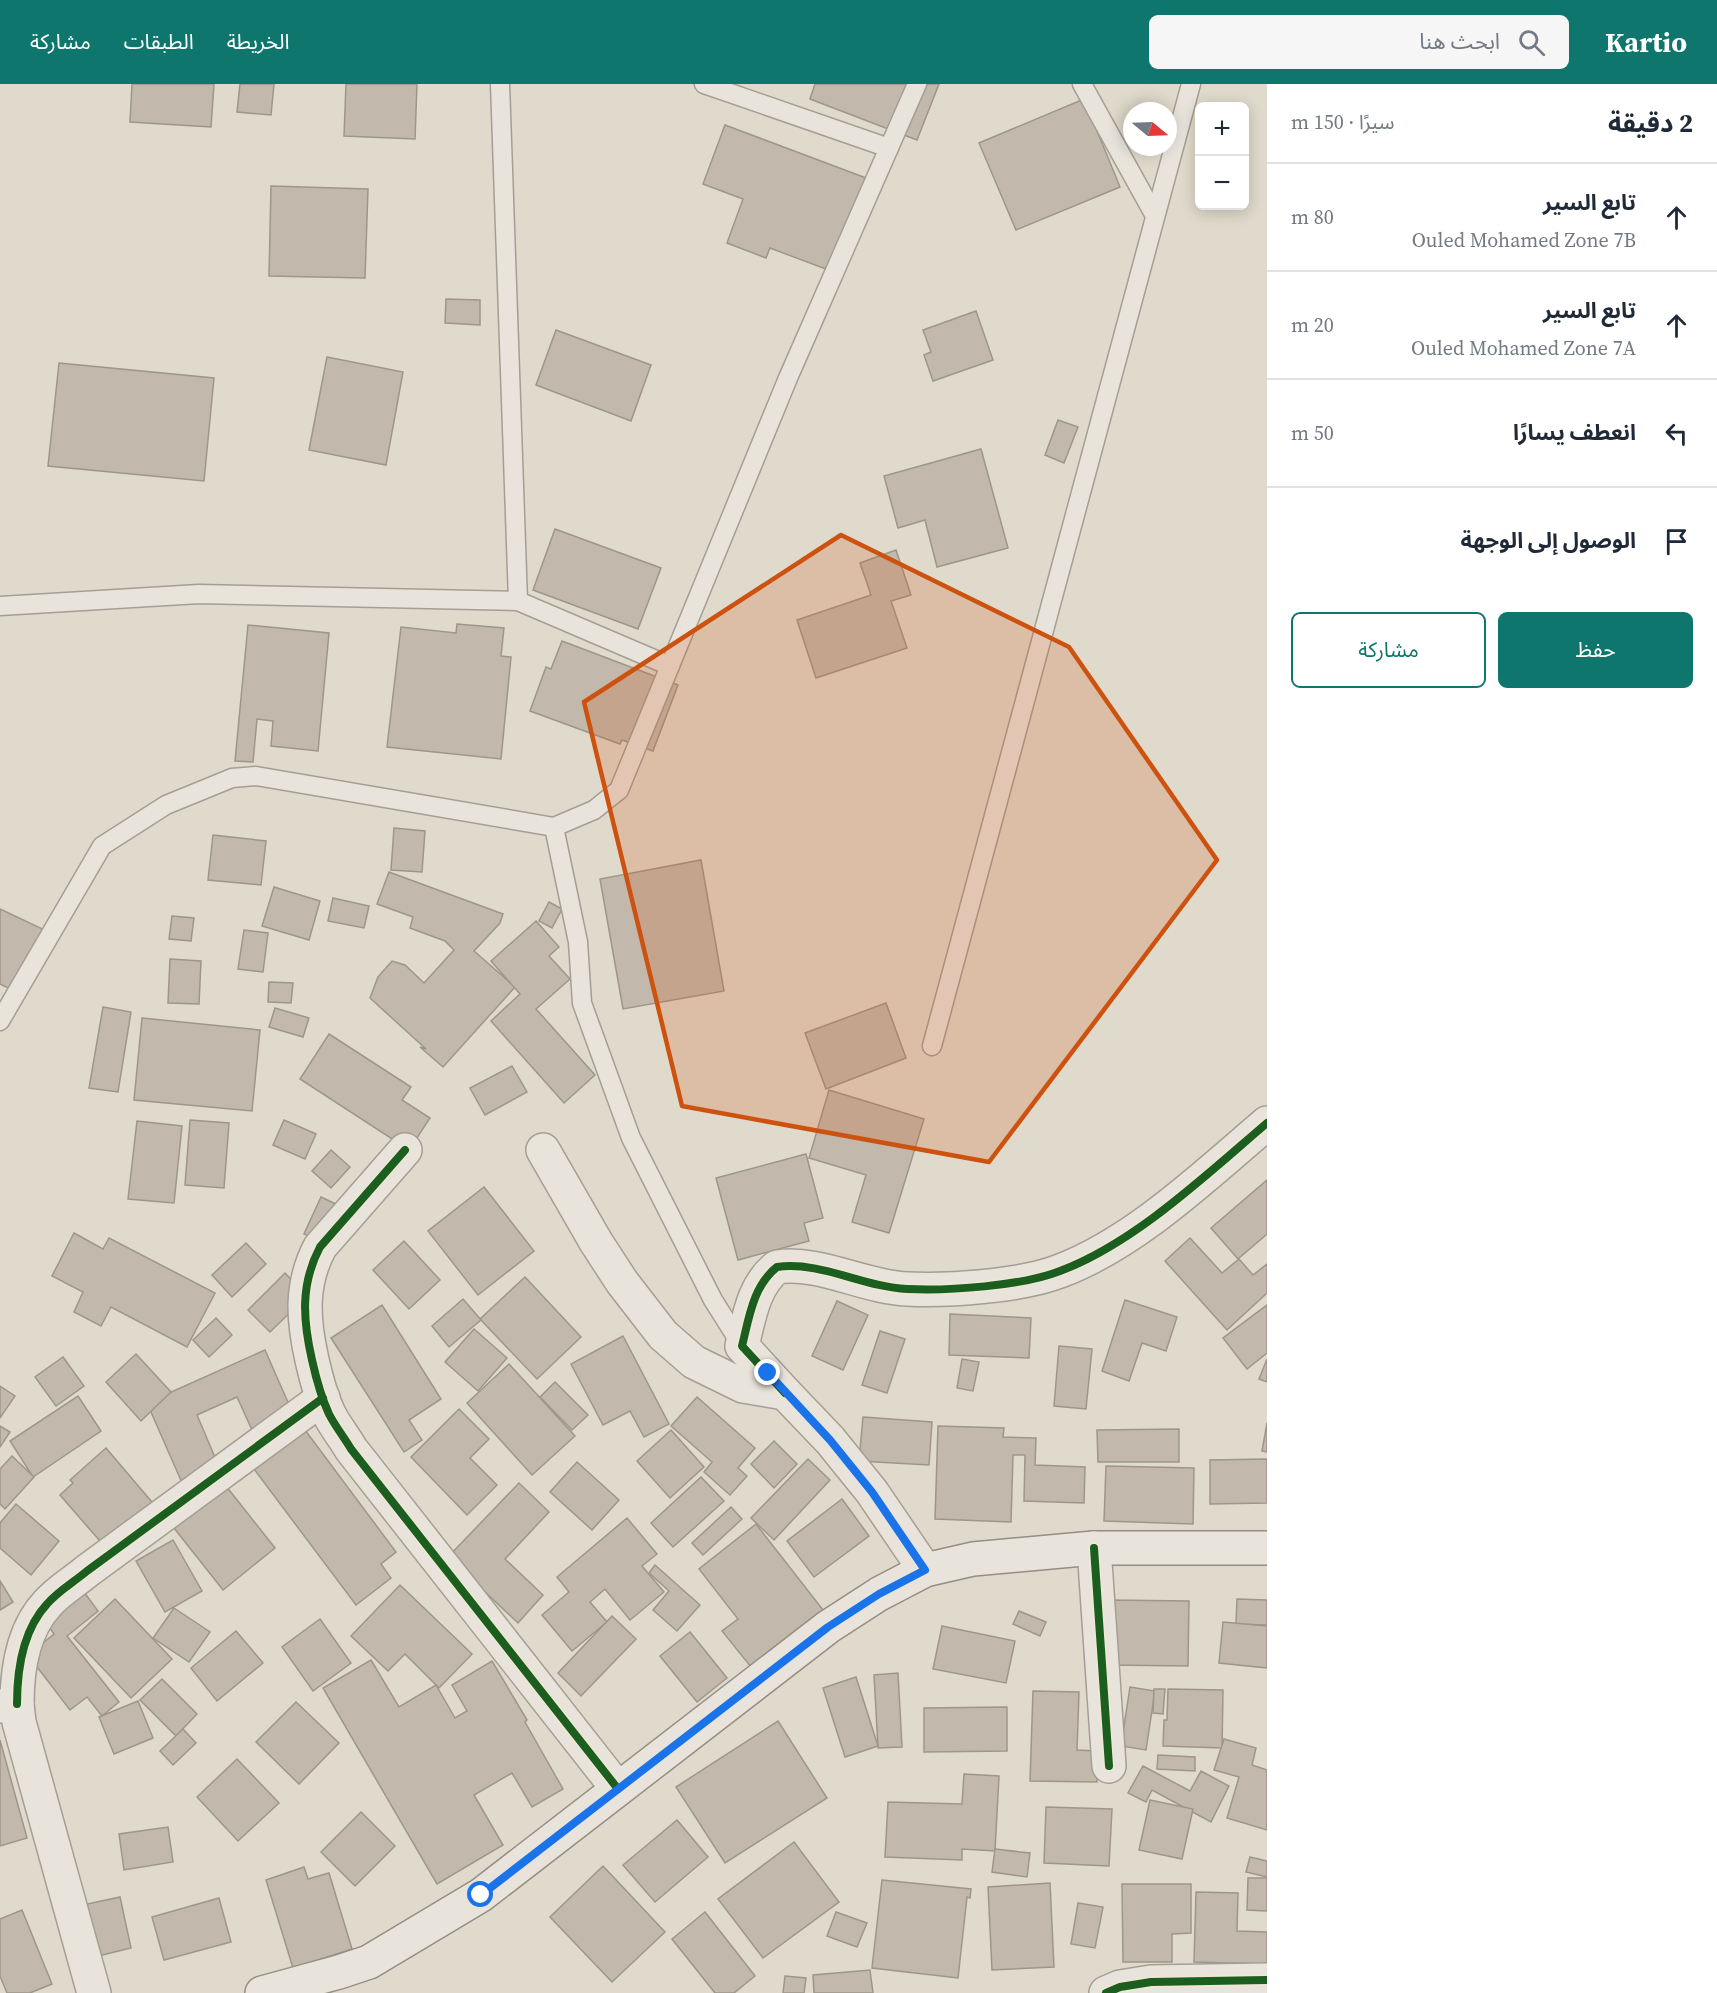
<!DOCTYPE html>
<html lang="ar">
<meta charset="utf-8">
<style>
:root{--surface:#fff;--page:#f6f6f7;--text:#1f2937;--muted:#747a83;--line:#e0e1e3;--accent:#0f766e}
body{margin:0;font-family:"Source Serif 4","Noto Sans Arabic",serif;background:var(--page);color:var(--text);direction:rtl}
.controls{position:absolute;right:18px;top:18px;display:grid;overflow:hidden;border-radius:9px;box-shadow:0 3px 15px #0003}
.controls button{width:54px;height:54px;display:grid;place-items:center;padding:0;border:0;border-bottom:2px solid var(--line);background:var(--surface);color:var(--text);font:30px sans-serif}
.compass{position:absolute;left:1123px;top:18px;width:54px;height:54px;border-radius:50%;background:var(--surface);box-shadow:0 3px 15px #0003;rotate:109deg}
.stop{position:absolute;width:18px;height:18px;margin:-14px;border:4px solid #1a73e8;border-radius:50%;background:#fff}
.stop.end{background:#1a73e8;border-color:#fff;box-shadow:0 2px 6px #0008}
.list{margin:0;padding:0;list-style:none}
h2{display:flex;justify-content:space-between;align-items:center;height:78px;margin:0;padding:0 24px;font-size:26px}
h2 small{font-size:20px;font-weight:400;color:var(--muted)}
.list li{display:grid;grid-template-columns:39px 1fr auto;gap:18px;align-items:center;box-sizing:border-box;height:108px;padding:0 24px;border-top:2px solid var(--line)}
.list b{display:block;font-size:22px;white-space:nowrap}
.list p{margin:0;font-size:20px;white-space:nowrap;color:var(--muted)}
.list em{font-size:20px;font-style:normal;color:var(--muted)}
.actions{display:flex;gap:12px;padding:18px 24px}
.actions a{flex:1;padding:14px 0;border:2px solid var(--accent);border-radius:9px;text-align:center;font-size:21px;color:var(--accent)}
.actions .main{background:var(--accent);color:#fff}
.icon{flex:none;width:33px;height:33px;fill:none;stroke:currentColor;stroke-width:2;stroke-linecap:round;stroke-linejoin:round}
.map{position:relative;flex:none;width:1267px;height:1909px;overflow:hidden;direction:ltr}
header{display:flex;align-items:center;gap:36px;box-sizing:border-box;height:84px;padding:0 30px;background:var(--accent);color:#fff}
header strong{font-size:28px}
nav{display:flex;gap:33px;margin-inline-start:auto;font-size:21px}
.search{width:420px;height:54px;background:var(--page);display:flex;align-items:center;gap:15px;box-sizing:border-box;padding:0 21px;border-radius:9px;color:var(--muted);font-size:22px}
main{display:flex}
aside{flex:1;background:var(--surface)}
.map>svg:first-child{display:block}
.building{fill:#c2b9ac;stroke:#9e968b;stroke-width:1.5}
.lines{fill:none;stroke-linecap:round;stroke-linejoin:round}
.lane-casing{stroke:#a49f94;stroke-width:21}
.street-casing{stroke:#a49f94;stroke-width:36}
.secondary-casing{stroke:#948e84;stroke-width:36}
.lane{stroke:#e8e4dc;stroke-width:18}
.street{stroke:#e8e4dc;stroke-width:33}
.secondary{stroke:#e8e4dc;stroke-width:33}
.cycleway-casing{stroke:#f0e8d2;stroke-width:11}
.cycleway{stroke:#1b5e20;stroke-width:8}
.route{stroke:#1a73e8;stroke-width:8}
.marked{fill:#cd520f;fill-opacity:0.2;stroke:#cd520f;stroke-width:4.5;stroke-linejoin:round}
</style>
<header>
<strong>Kartio</strong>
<div class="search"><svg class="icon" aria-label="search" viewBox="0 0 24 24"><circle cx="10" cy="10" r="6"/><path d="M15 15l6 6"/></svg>ابحث هنا</div>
<nav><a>الخريطة</a><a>الطبقات</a><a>مشاركة</a></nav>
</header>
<main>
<aside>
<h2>2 دقيقة<small>سيرًا · 150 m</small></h2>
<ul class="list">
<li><svg class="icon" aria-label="ahead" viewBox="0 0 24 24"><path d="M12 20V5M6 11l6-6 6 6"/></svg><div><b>تابع السير</b><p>Ouled Mohamed Zone 7B</p></div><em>80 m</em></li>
<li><svg class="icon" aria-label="ahead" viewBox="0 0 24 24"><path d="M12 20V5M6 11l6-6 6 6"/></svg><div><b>تابع السير</b><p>Ouled Mohamed Zone 7A</p></div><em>20 m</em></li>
<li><svg class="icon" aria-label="left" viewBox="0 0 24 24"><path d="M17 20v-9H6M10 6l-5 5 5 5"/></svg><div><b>انعطف يسارًا</b></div><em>50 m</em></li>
<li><svg class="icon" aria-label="arrive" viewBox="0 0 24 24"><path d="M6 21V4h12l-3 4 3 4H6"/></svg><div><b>الوصول إلى الوجهة</b></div></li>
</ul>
<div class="actions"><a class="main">حفظ</a><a>مشاركة</a></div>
</aside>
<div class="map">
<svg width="1267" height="1909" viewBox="0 0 1267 1909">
<rect width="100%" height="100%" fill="#dfdacb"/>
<g class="building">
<path d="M132 0H214L211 43 130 38Z"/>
<path d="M240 0H274L271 31 237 28Z"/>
<path d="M346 0H417L415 55 344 52Z"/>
<path d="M815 0H939L917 56 810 15Z"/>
<path d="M1084 15 1120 103 1016 146 979 59Z"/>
<path d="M725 41 874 97 839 190 770 164 766 174 727 159 743 115 703 100Z"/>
<path d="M271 102 368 105 365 194 269 192Z"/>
<path d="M446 215 480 216V241L445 239Z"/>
<path d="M976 227 993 276 933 297 924 271 931 268 923 246Z"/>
<path d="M556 246 651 281 631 337 536 301Z"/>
<path d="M327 273 403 288 386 381 309 366Z"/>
<path d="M59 279 214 294 204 397 48 382Z"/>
<path d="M1058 336 1078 343 1064 379 1045 371Z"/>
<path d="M981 365 1008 464 937 483 925 436 898 444 884 392Z"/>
<path d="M555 445 661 484 638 545 533 506Z"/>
<path d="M896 466 911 511 891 517 907 564 816 594 797 536 871 511 860 479Z"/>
<path d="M457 540 504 544 501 572 511 573 501 675 387 663 401 543 456 549Z"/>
<path d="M248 541 329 549 318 667 271 662 273 637 257 635 253 678 235 677Z"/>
<path d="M562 557 678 601 653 667 622 656 620 660 530 627 546 583 551 585Z"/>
<path d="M394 744 425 747 422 788 391 786Z"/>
<path d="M213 751 266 757 261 801 208 796Z"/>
<path d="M701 776 724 907 623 925 600 795Z"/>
<path d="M389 788 503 830 500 839 474 867 515 903 443 983 420 963 426 965 370 914 378 893 392 877 405 881 424 899 454 866 445 857 410 844 413 833 377 820Z"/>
<path d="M274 803 320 817 309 856 262 842Z"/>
<path d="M333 814 369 822 364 844 328 837Z"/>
<path d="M549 818 562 825 552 844 539 837Z"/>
<path d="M0 825 51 849 22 911 0 900Z"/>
<path d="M172 832 194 834 191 857 169 855Z"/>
<path d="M536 837 559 863 549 872 570 895 536 925 595 991 564 1019 491 937 520 910 491 877Z"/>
<path d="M244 846 268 849 263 888 238 885Z"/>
<path d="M170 875 201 877 199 920 168 919Z"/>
<path d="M269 898 293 899 291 919 268 918Z"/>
<path d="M886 919 906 974 826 1005 805 949Z"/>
<path d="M103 923 131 928 118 1008 89 1004Z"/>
<path d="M275 924 309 934 303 953 269 943Z"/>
<path d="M142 934 260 946 252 1027 134 1016Z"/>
<path d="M329 950 411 1003 402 1016 430 1034 409 1066 300 995Z"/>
<path d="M512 982 527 1008 485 1031 470 1004Z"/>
<path d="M829 1006 924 1035 889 1149 852 1138 866 1091 809 1074Z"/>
<path d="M190 1036 229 1039 224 1104 185 1101Z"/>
<path d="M284 1036 316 1050 305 1075 273 1061Z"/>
<path d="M137 1037 182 1042 174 1119 128 1115Z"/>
<path d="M331 1066 350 1083 331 1104 312 1087Z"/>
<path d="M806 1070 823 1134 804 1139 809 1157 738 1176 716 1094Z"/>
<path d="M1267 1096V1150L1238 1175 1211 1144Z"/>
<path d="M484 1103 534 1167 478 1211 428 1147Z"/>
<path d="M321 1113 351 1127 334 1164 304 1150Z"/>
<path d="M74 1149 103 1165 109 1154 215 1209 187 1263 111 1223 101 1242 74 1228 83 1208 52 1192Z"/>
<path d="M1190 1154 1222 1189 1239 1175 1253 1191 1267 1180V1209L1227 1246 1165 1177Z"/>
<path d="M404 1157 440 1196 409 1225 373 1186Z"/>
<path d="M246 1159 266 1180 232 1213 212 1191Z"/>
<path d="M285 1189 307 1212 270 1248 248 1226Z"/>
<path d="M525 1193 581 1253 537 1295 480 1235Z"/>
<path d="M463 1215 481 1236 449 1263 432 1242Z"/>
<path d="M1125 1216 1177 1233 1166 1267 1142 1259 1129 1297 1102 1287Z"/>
<path d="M837 1217 868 1231 843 1286 812 1272Z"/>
<path d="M382 1221 441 1315 409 1336 422 1356 404 1368 331 1254Z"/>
<path d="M1267 1221V1269L1247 1285 1223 1254Z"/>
<path d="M950 1230 1031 1234 1029 1274 949 1271Z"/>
<path d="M216 1234 232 1251 209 1273 193 1256Z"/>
<path d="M474 1245 507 1274 478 1307 445 1278Z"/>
<path d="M880 1247 905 1255 887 1309 862 1301Z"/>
<path d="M623 1252 669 1340 644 1353 630 1327 603 1341 571 1280Z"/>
<path d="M1059 1262 1092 1265 1086 1325 1054 1322Z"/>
<path d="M265 1266 298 1341 258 1359 237 1313 197 1331 220 1385 183 1401 147 1319Z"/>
<path d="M136 1270 171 1308 141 1337 106 1298Z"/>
<path d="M63 1273 84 1302 56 1322 35 1293Z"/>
<path d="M962 1275 979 1278 973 1307 957 1304Z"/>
<path d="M1267 1275V1298L1259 1295Z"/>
<path d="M509 1280 575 1352 532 1391 467 1319Z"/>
<path d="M555 1298 588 1331 572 1346 540 1313Z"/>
<path d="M0 1302 15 1312 0 1334Z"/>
<path d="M78 1312 101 1347 33 1393 10 1357Z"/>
<path d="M697 1313 755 1364 738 1384 747 1392 730 1411 704 1388 712 1378 671 1342Z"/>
<path d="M459 1325 489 1355 470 1374 497 1401 467 1431 411 1373Z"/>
<path d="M863 1333 932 1338 929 1381 859 1377Z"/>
<path d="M1267 1339V1368L1262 1367Z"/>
<path d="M0 1342 10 1348 0 1363Z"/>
<path d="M938 1342 1004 1344 1003 1353 1036 1354 1035 1381 1085 1383 1084 1419 1024 1417 1025 1371H1013L1011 1438 935 1435Z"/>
<path d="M1179 1345V1378H1098L1097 1346Z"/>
<path d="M305 1346 396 1468 381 1480 391 1494 356 1521 254 1385Z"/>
<path d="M671 1346 704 1383 670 1414 637 1377Z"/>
<path d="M774 1357 797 1380 774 1404 751 1380Z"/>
<path d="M106 1364 168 1437 119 1479 60 1411 73 1399 70 1396Z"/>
<path d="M12 1372 34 1393 5 1425 0 1420V1385Z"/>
<path d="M808 1375 830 1396 774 1456 751 1434Z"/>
<path d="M1267 1375V1419L1210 1420V1376Z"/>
<path d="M577 1378 619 1416 592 1446 550 1408Z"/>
<path d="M1106 1382 1194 1384 1193 1440 1104 1437Z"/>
<path d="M701 1393 724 1417 673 1463 651 1439Z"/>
<path d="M519 1399 549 1428 505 1475 543 1511 518 1539 448 1473Z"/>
<path d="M226 1402 275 1464 223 1506 174 1444Z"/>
<path d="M842 1415 869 1452 814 1493 787 1457Z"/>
<path d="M16 1420 59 1457 31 1491 0 1464V1439Z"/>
<path d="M731 1423 742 1435 703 1471 692 1459Z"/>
<path d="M627 1434 657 1470 642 1482 664 1508 630 1536 605 1505 590 1518 607 1538 572 1567 542 1531 569 1508 557 1493Z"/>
<path d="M756 1440 827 1531 755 1588 722 1547 738 1535 699 1485Z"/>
<path d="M173 1456 202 1507 165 1528 136 1477Z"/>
<path d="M655 1481 700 1521 677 1547 653 1526 669 1507 649 1489Z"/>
<path d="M0 1497 13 1518 0 1526Z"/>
<path d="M400 1501 472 1570 439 1604 405 1570 388 1587 351 1552Z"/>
<path d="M81 1504 98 1527 67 1552 119 1618 102 1632 87 1613 70 1626 28 1571 54 1550 43 1534Z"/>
<path d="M115 1515 172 1575 131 1614 74 1554Z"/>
<path d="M1237 1515 1267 1516V1541L1236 1540Z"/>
<path d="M1108 1516 1189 1517 1188 1582 1107 1581Z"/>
<path d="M174 1524 210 1548 189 1578 153 1554Z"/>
<path d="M1019 1527 1046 1538 1040 1552 1013 1540Z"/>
<path d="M612 1532 636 1555 581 1612 558 1589Z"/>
<path d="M320 1535 351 1579 313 1607 282 1563Z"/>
<path d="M1223 1538 1267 1542V1584L1219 1579Z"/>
<path d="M942 1542 1015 1557 1006 1599 933 1585Z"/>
<path d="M236 1547 263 1579 217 1617 191 1584Z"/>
<path d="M690 1548 727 1594 697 1618 660 1572Z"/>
<path d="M371 1576 399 1623 436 1601 455 1634 467 1627 452 1601 492 1577 527 1636 525 1638 563 1705 532 1723 512 1689 474 1711 503 1761 437 1800 323 1604Z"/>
<path d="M898 1589 902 1663 878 1664 874 1591Z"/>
<path d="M856 1593 878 1662 845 1673 823 1604Z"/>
<path d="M162 1595 197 1630 176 1652 140 1616Z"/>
<path d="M1130 1603 1155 1607 1146 1666 1121 1662Z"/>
<path d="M1154 1605H1165L1163 1630 1153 1629Z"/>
<path d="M1168 1605 1223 1606 1222 1664 1163 1662 1164 1636H1167Z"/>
<path d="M1033 1607 1079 1608 1077 1666 1098 1667 1097 1698 1030 1697Z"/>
<path d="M138 1617 153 1654 114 1670 99 1633Z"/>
<path d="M296 1618 339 1659 299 1700 256 1658Z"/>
<path d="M1007 1623V1667L924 1668V1624Z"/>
<path d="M778 1637 827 1714 725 1779 676 1703Z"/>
<path d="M183 1645 196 1659 173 1681 160 1667Z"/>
<path d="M1224 1655 1256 1664 1252 1681 1267 1686V1746L1227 1734 1239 1693 1214 1686Z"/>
<path d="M0 1656 27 1754 0 1762Z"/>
<path d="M1158 1671 1195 1673V1687L1157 1685Z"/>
<path d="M237 1675 279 1719 238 1757 197 1713Z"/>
<path d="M1143 1682 1190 1707 1201 1687 1229 1702 1211 1738 1152 1706 1146 1718 1128 1709Z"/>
<path d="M964 1690 999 1692 995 1767 962 1765V1776L885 1773 888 1718 962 1720Z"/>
<path d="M1150 1716 1193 1725 1182 1775 1139 1766Z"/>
<path d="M1046 1723 1112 1725 1109 1782 1044 1779Z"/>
<path d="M361 1728 395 1762 355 1802 321 1768Z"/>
<path d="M677 1736 708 1773 655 1818 623 1781Z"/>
<path d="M168 1743 173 1778 124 1786 119 1750Z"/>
<path d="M794 1758 839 1818 763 1874 718 1815Z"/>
<path d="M995 1765 1030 1769 1027 1793 992 1788Z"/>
<path d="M1250 1773 1267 1777V1793L1246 1788Z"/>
<path d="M603 1782 665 1848 612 1898 550 1833Z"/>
<path d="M304 1783 308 1795 329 1789 352 1865 293 1884 266 1796Z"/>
<path d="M1248 1794H1267V1827L1247 1826Z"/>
<path d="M882 1796 971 1805 970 1814 967 1813 958 1894 872 1884Z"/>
<path d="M1050 1799 1054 1883 992 1886 988 1803Z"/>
<path d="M1122 1800H1191V1849L1172 1850V1878H1123Z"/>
<path d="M1196 1808 1238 1809 1237 1847 1267 1848V1880L1194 1878Z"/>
<path d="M120 1813 131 1864 90 1874 78 1822Z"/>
<path d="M219 1814 231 1858 164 1876 152 1833Z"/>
<path d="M1078 1819 1103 1823 1095 1864 1071 1860Z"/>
<path d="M22 1826 52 1900 30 1909H7L0 1892V1835Z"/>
<path d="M705 1828 755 1892 734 1909H715L672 1855Z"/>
<path d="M836 1828 867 1839 857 1863 827 1852Z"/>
<path d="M870 1886 873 1909H814L813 1891Z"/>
<path d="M785 1892 806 1894 804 1909H783Z"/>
</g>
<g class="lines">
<g class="lane-casing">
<g id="lane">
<path d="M500 0 518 517"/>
<path d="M704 0 889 64"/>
<path d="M1082 0 1155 132"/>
<path d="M0 522 199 510 518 517 670 582"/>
<path d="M554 743 578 858 582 919 631 1054 713 1216 742 1262"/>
<path d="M0 937 102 762 166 721 232 694 256 692 554 743 594 726 619 706 788 294 917 0"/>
<path d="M932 962 1191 0"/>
</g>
</g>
<g class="street-casing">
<g id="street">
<path d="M405 1066 320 1163C300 1201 303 1236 312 1276 316 1294 321 1313 329 1330 335 1342 344 1353 351 1365L618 1705"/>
<path d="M543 1066 596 1158 622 1198 663 1251 694 1278 743 1302 785 1309 830 1356 872 1408 925 1486"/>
<path d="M785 1309 742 1262C749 1234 753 1202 777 1183 821 1177 863 1203 907 1205 948 1207 1022 1202 1060 1187 1135 1159 1207 1090 1267 1039"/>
<path d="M1094 1464 1109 1682"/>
<path d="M17 1620C17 1585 23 1546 47 1520 58 1507 74 1498 87 1487L323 1314"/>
<path d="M0 1622 17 1620 19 1638 94 1909"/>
<path d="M1106 1909 1120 1903 1151 1898 1267 1896"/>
</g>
</g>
<g class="secondary-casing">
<path id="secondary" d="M262 1909 339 1888 369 1878 481 1811 828 1543 879 1510 925 1486 973 1475 1094 1464H1267"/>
</g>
<use href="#lane" class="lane"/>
<use href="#street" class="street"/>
<use href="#secondary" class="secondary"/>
<g class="cycleway-casing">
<g id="cycleway">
<path d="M405 1066 320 1163C300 1201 303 1236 312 1276 316 1294 321 1313 329 1330 335 1342 344 1353 351 1365L618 1705"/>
<path d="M785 1309 742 1262C749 1234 753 1202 777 1183 821 1177 863 1203 907 1205 948 1207 1022 1202 1060 1187 1135 1159 1207 1090 1267 1039"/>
<path d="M1094 1464 1109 1682"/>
<path d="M17 1620C17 1585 23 1546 47 1520 58 1507 74 1498 87 1487L323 1314"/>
<path d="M1106 1909 1120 1903 1151 1898 1267 1896"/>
</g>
</g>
<use href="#cycleway" class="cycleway"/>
</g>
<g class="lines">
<path class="route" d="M481 1811 828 1543 879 1510 925 1486 872 1408 830 1356 768 1289"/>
</g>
<path class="marked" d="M841 451 1069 563 1217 776 989 1078 682 1022 584 618Z"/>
</svg>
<div class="controls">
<button>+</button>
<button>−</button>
</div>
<svg class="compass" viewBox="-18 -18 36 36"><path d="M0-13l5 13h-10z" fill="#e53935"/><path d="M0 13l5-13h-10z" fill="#747a83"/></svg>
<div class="stop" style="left:481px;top:1811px"></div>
<div class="stop end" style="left:768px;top:1289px"></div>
</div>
</main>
